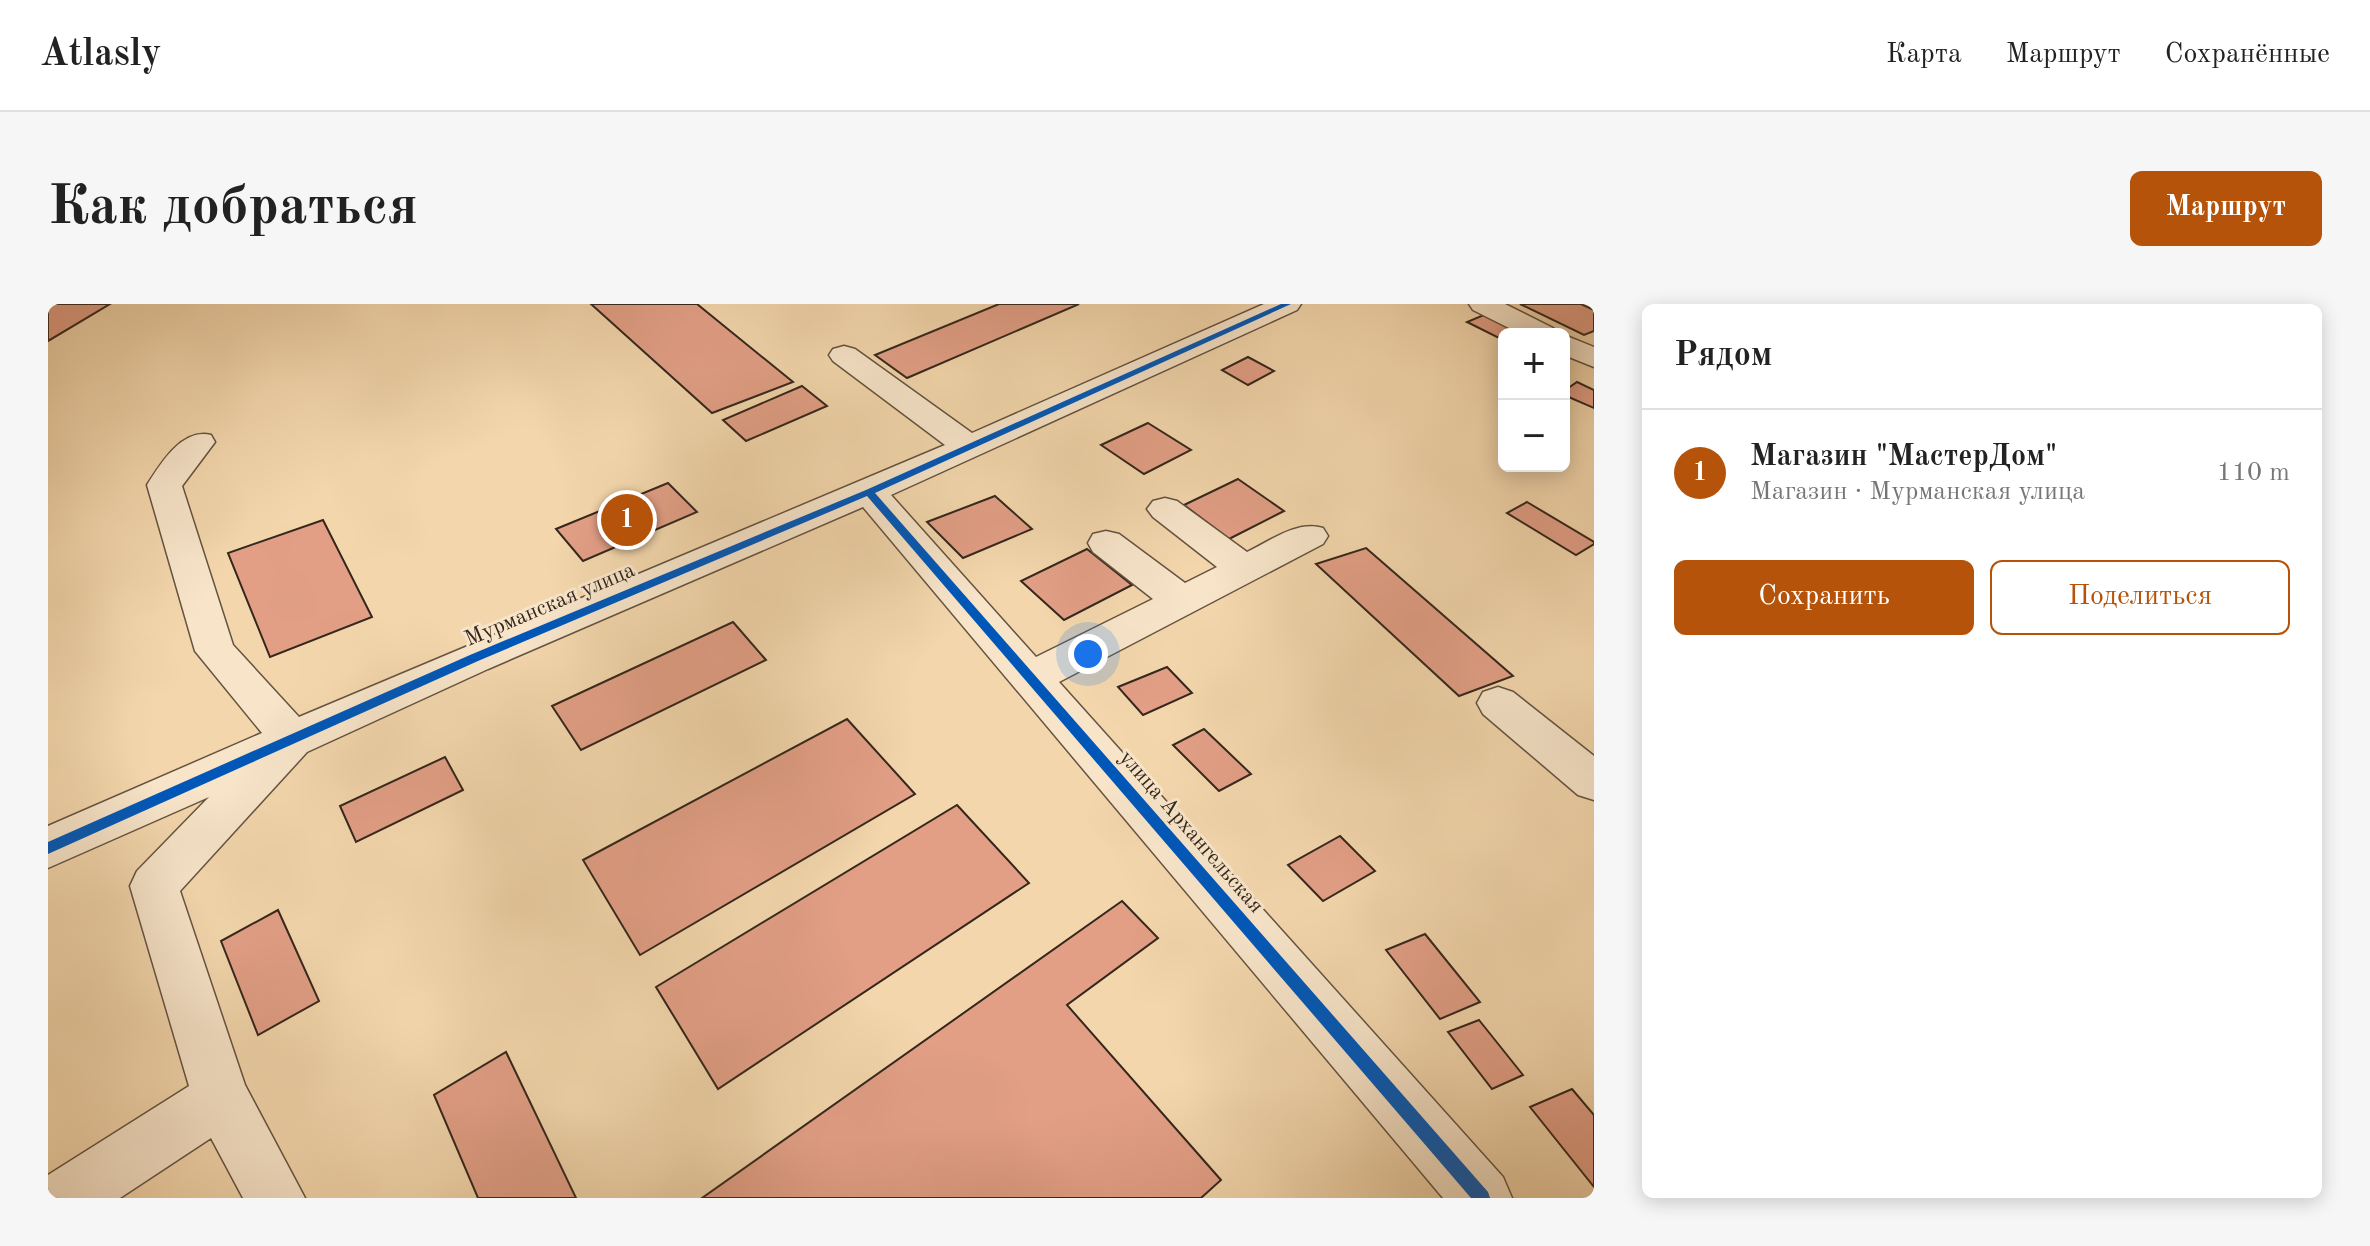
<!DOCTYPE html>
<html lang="ru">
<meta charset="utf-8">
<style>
:root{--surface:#fff;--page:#f6f6f6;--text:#222;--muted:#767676;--line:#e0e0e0;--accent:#b45309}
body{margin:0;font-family:"Old Standard TT",serif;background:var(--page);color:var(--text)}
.controls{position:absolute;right:24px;top:24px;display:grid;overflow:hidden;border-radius:12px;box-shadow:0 4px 20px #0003}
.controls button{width:72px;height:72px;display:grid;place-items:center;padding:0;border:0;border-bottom:2px solid var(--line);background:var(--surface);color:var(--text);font:40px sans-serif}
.you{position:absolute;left:1040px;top:350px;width:28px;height:28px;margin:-20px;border:6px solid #fff;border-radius:50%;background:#1a73e8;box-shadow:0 0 0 12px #1a73e833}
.badge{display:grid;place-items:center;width:52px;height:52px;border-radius:50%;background:var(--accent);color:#fff;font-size:26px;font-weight:700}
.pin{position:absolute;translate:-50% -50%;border:4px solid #fff;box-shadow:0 2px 8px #0006}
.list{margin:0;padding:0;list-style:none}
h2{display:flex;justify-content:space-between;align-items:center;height:104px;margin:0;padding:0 32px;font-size:34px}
h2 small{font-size:26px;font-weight:400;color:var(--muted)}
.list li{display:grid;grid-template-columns:52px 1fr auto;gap:24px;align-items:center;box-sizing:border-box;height:128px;padding:0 32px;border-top:2px solid var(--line)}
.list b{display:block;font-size:30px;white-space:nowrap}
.list p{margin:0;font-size:26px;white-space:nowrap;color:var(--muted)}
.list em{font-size:26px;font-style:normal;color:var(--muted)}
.actions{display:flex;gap:16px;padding:24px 32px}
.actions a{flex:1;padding:18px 0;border:2px solid var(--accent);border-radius:12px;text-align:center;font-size:28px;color:var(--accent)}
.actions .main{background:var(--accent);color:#fff}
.map{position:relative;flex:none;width:1546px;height:894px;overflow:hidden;border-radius:12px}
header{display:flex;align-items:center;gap:48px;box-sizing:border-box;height:112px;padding:0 40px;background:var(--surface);border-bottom:2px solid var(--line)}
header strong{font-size:38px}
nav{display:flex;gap:44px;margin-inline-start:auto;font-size:28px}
.intro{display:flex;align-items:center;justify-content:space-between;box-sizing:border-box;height:192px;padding:0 48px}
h1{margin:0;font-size:56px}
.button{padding:20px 36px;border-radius:12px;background:var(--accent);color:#fff;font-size:28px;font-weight:700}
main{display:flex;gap:48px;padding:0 48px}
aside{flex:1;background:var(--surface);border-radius:12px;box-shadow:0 4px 20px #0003}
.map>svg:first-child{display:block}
.building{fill:#e29f86;stroke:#34271c;stroke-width:2}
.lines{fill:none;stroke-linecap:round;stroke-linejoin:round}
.minor-casing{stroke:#645340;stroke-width:3}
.minor{fill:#f7e4c9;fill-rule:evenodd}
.cycleway-casing{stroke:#f7e4c9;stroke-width:5}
.cycleway{fill:#0057b8;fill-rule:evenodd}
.labels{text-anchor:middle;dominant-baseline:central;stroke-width:6;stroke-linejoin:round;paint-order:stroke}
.street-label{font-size:22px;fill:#34271c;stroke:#f7e4c9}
</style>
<header>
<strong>Atlasly</strong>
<nav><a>Карта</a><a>Маршрут</a><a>Сохранённые</a></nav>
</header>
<div class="intro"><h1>Как добраться</h1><a class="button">Маршрут</a></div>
<main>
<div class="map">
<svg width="1546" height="894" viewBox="0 0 1546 894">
<rect width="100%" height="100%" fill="#f3d6ac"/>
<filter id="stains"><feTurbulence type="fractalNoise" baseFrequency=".0025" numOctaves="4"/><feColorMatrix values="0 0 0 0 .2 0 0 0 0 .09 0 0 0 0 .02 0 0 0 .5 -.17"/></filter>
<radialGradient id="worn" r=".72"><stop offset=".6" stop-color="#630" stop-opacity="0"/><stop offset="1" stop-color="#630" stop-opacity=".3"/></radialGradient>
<g class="building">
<path d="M0 0H62L0 37Z"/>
<path d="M543 0H649L745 78 664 109Z"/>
<path d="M951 0H1031L859 74 827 51Z"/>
<path d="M1472 0H1533L1546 6V27L1536 31Z"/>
<path d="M1438 10 1472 27 1456 30 1453 35 1419 18Z"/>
<path d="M1200 53 1226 67 1200 81 1174 66Z"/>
<path d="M1529 78 1546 86V104L1516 91V87Z"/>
<path d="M754 82 779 102 698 137 675 116Z"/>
<path d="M1100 119 1143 146 1096 170 1053 141Z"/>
<path d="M1190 175 1236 207 1181 235 1136 201Z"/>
<path d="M620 179 649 208 535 257 508 225Z"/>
<path d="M947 192 984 225 915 254 879 218Z"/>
<path d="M1479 198 1546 238V240L1528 251 1459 209Z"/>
<path d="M275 216 324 313 222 353 180 249Z"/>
<path d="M1318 244 1465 372 1411 392 1268 260Z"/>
<path d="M1039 245 1084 281 1016 316 973 277Z"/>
<path d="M685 318 718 356 533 446 504 402Z"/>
<path d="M1119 363 1144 389 1095 411 1070 383Z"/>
<path d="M799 415 867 490 592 651 535 556Z"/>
<path d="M1156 425 1203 470 1171 487 1125 441Z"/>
<path d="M397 453 415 486 308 538 292 502Z"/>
<path d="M909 501 981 579 670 785 608 683Z"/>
<path d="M1292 532 1327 567 1275 597 1240 561Z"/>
<path d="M1074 597 1110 634 1019 701 1173 876 1153 894H654Z"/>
<path d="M230 606 271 697 210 731 173 637Z"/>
<path d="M1377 630 1432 698 1392 715 1338 646Z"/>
<path d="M1431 716 1475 771 1444 785 1400 728Z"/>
<path d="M458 748 528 894H430L386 791Z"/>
<path d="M1524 785 1546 811V883L1482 803Z"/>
</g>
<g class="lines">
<g class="minor-casing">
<g id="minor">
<path d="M1216 0H1253L1249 6 843 191 988 353 1105 295 1045 248 1040 239 1045 230 1058 227 1071 230 1137 279 1169 263 1105 213 1099 205 1105 197 1117 194 1129 197 1199 248C1222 237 1249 216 1275 224L1280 232 1275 240 1011 378 1455 873 1464 894H1395L815 203 440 365 259 448 132 587 197 781 257 894H195L163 834 72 894H0V871L141 782 82 582 89 567 161 493 0 564V522L214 429 147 347 99 181C113 159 134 124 163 131L167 138 134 182 185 341 251 413 897 141 785 57 781 51 785 45 796 42 807 45 924 129Z"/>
<path d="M1421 0H1457L1505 24 1510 30H1473L1425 6Z"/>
<path d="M1516 31 1546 43V63L1516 51Z"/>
<path d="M1450 383 1465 388 1546 452V496L1530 491 1435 410 1429 399 1435 388Z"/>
</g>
</g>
<use href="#minor" class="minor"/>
<g class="cycleway-casing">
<path id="cycleway" d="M1233 0H1243L827 189 1440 888 1442 894H1423L819 192 430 357 0 550V538L422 351 818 186Z"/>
</g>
<use href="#cycleway" class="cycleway"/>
</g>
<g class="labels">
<g class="street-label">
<text transform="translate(502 301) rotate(-23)">Мурманская улица</text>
<text transform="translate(1143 528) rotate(49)">улица Архангельская</text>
</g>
</g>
<rect width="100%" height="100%" filter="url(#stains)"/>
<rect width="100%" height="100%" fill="url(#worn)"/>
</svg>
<div class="controls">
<button>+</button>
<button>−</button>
</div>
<div class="you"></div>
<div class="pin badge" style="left:579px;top:216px">1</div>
</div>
<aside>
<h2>Рядом<small></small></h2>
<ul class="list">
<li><span class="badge">1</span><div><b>Магазин &quot;МастерДом&quot;</b><p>Магазин · Мурманская улица</p></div><em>110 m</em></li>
</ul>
<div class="actions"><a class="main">Сохранить</a><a>Поделиться</a></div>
</aside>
</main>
